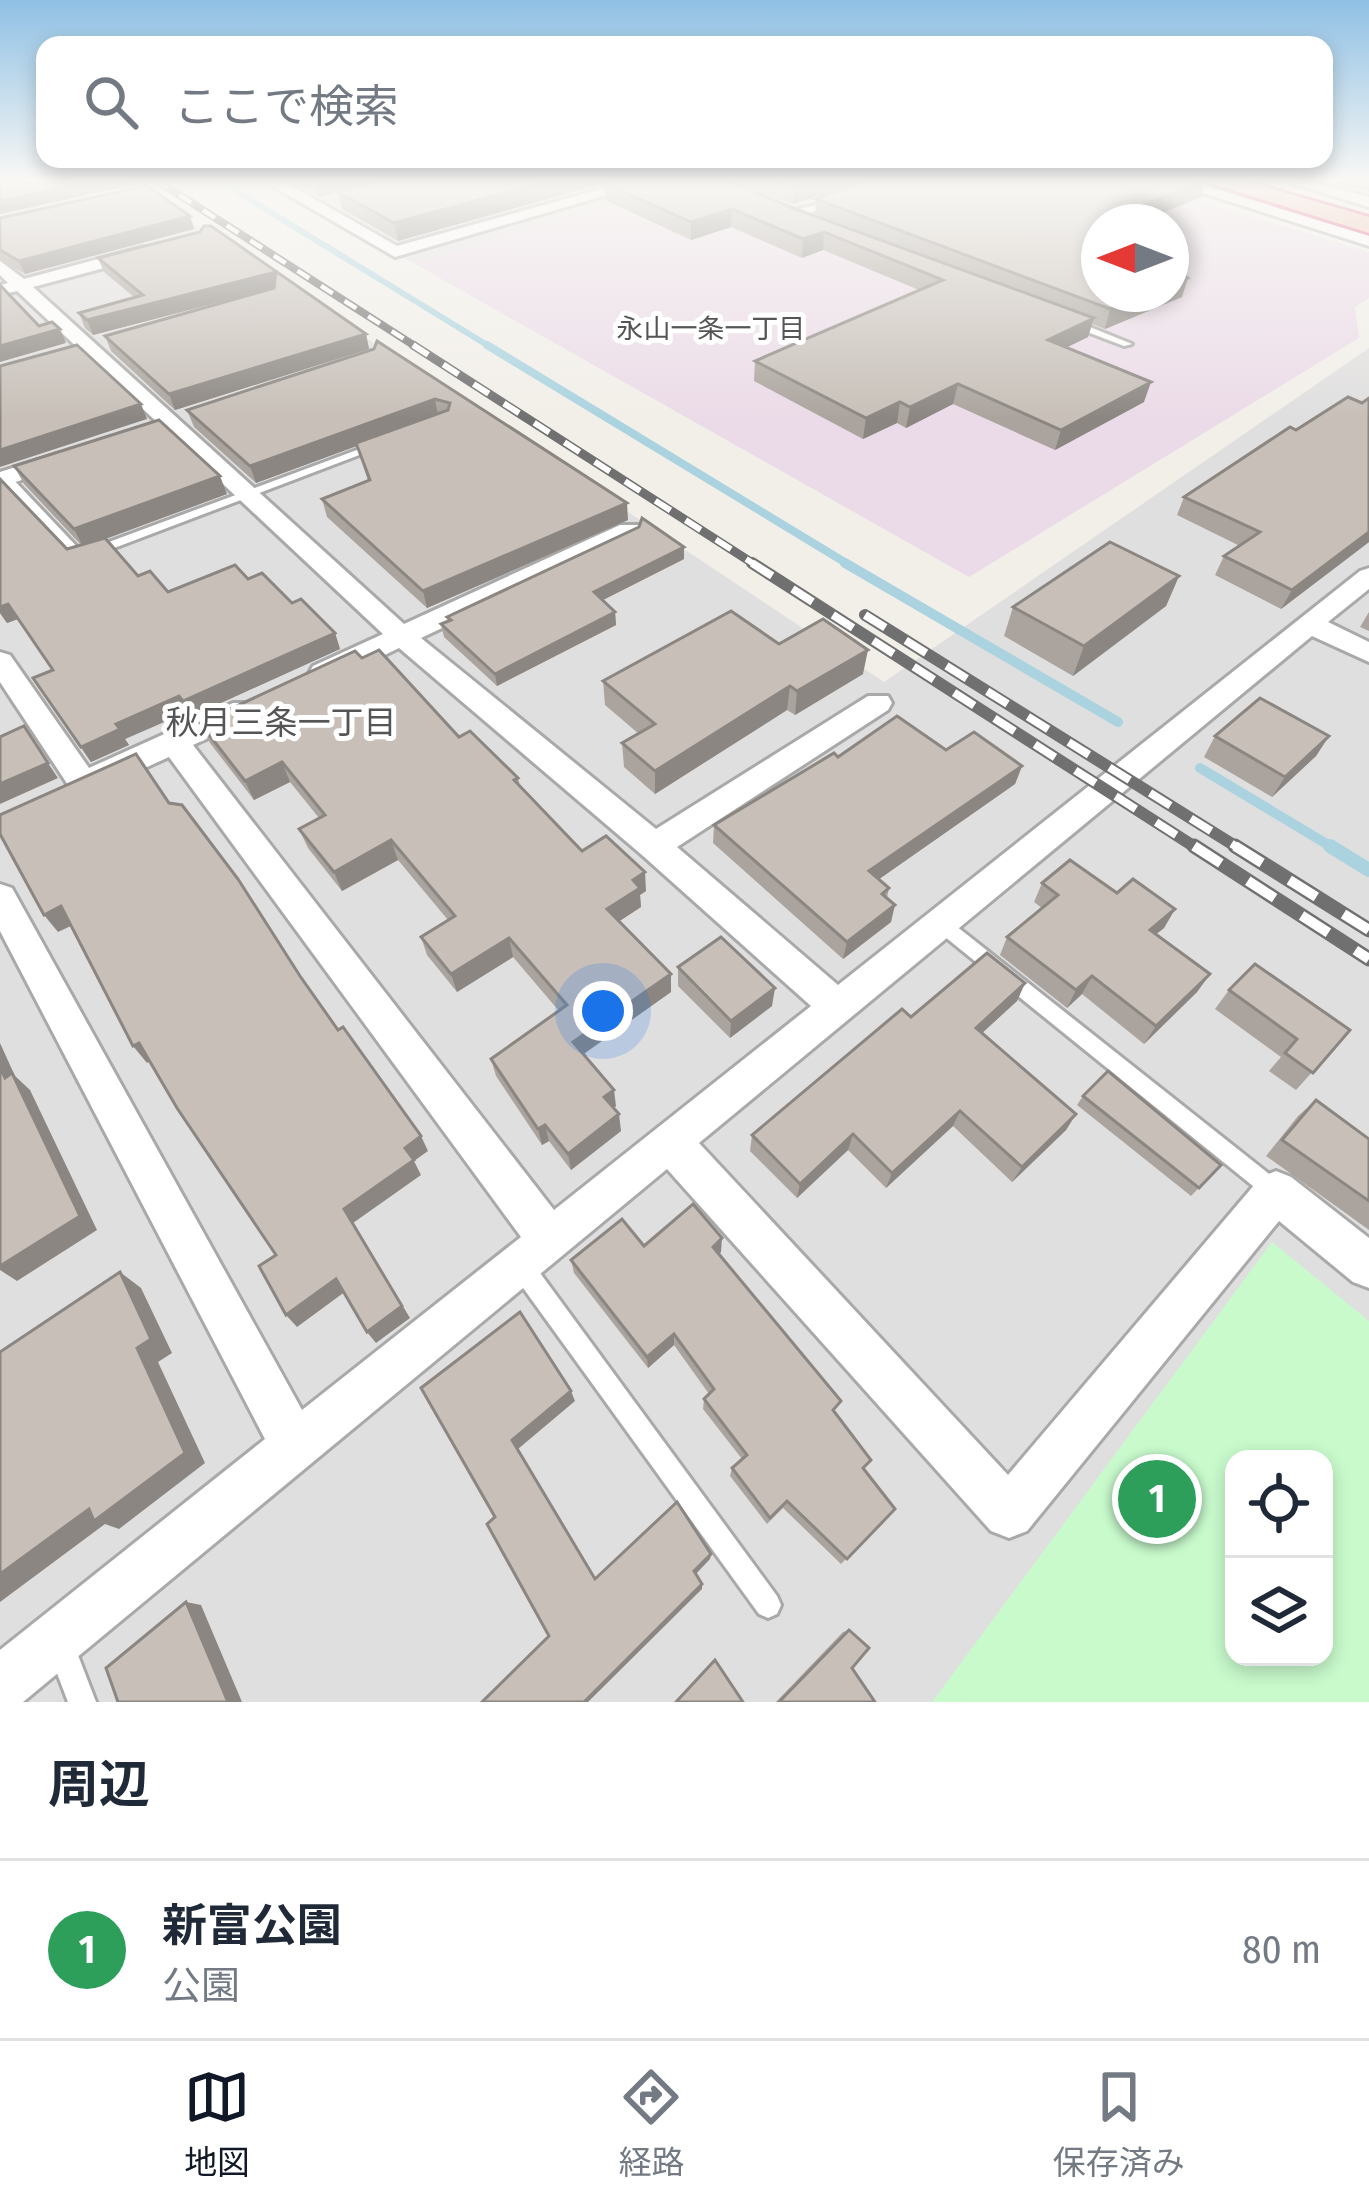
<!DOCTYPE html>
<html lang="ja">
<meta charset="utf-8">
<style>
:root{--surface:#fff;--page:#f6f6f7;--text:#1f2937;--muted:#747a83;--line:#e0e1e3;--accent:#111827}
body{margin:0;font-family:"Fira Sans Condensed","Noto Sans JP",sans-serif;background:var(--page);color:var(--text)}
.controls{position:absolute;right:36px;bottom:36px;display:grid;overflow:hidden;border-radius:24px;box-shadow:0 6px 18px #0003}
.controls button{width:108px;height:108px;display:grid;place-items:center;padding:0;border:0;border-bottom:3px solid var(--line);background:var(--surface);color:var(--text);font:60px sans-serif}
.compass{position:absolute;left:1081px;top:204px;width:108px;height:108px;border-radius:50%;background:var(--surface);box-shadow:0 6px 18px #0003;rotate:270deg}
.you{position:absolute;left:603px;top:1011px;width:42px;height:42px;margin:-30px;border:9px solid #fff;border-radius:50%;background:#1a73e8;box-shadow:0 0 0 18px #1a73e833}
.badge{display:grid;place-items:center;width:78px;height:78px;border-radius:50%;background:var(--accent);color:#fff;font-size:39px;font-weight:700}
.pin{position:absolute;translate:-50% -50%;border:6px solid #fff;box-shadow:0 3px 12px #0006}
.list{margin:0;padding:0;list-style:none}
h2{display:flex;justify-content:space-between;align-items:center;height:156px;margin:0;padding:0 48px;font-size:51px}
h2 small{font-size:39px;font-weight:400;color:var(--muted)}
.list li{display:grid;grid-template-columns:78px 1fr auto;gap:36px;align-items:center;box-sizing:border-box;height:180px;padding:0 48px;border-top:3px solid var(--line)}
.list b{display:block;font-size:45px;white-space:nowrap}
.list p{margin:0;font-size:39px;white-space:nowrap;color:var(--muted)}
.list em{font-size:39px;font-style:normal;color:var(--muted)}
.icon{flex:none;width:66px;height:66px;fill:none;stroke:currentColor;stroke-width:2;stroke-linecap:round;stroke-linejoin:round}
.map{position:relative;flex:none;width:1369px;height:1702px;overflow:hidden}
.search{position:absolute;background:var(--surface);box-shadow:0 6px 18px #0003;left:36px;right:36px;top:36px;height:132px;display:flex;align-items:center;gap:30px;box-sizing:border-box;padding:0 42px;border-radius:24px;color:var(--muted);font-size:45px}
.sheet{height:336px;background:var(--surface)}
nav{display:flex;justify-content:space-around;align-items:center;box-sizing:border-box;height:168px;border-top:3px solid var(--line);background:var(--surface);font-size:33px;color:var(--muted)}
nav a{display:grid;justify-items:center;gap:6px}
nav .on{color:var(--accent)}
.map>svg:first-child{display:block}
.residential{fill:#e0dfdf;fill-rule:evenodd}
.industrial{fill:#ebdbe8;fill-rule:evenodd}
.park{fill:#c8facc;fill-rule:evenodd}
.lines{fill:none;stroke-linecap:round;stroke-linejoin:round}
.stream-far3{stroke:#aad3df;stroke-width:6}
.stream-far2{stroke:#aad3df;stroke-width:8}
.stream-far1{stroke:#aad3df;stroke-width:10}
.stream{stroke:#aad3df;stroke-width:14}
.service-casing{stroke:#a9a9a9;stroke-width:6}
.minor-casing{stroke:#a9a9a9;stroke-width:6}
.trunk-casing{stroke:#dc2a67;stroke-width:6}
.service{fill:#fff;fill-rule:evenodd}
.minor{fill:#fff;fill-rule:evenodd}
.trunk{fill:#f2b4a3;fill-rule:evenodd}
.rail-far3-casing{stroke:#707070;stroke-width:8}
.rail-far2-casing{stroke:#707070;stroke-width:9}
.rail-far1-casing{stroke:#707070;stroke-width:12}
.rail-casing{stroke:#707070;stroke-width:15}
.rail-far3{stroke:#fff;stroke-width:4.5;stroke-dasharray:14;stroke-linecap:butt}
.rail-far2{stroke:#fff;stroke-width:6;stroke-dasharray:18;stroke-linecap:butt}
.rail-far1{stroke:#fff;stroke-width:8;stroke-dasharray:24;stroke-linecap:butt}
.rail{stroke:#fff;stroke-width:10;stroke-dasharray:32;stroke-linecap:butt}
.wall{fill:#aba49e;fill-rule:evenodd}
.shaded-wall{fill:#8b8681}
.building{fill:#c7bfb8;stroke:#8b8681;stroke-width:3}
.labels{text-anchor:middle;dominant-baseline:central;stroke-width:10;stroke-linejoin:round;paint-order:stroke}
.far-neighbourhood-label{font-size:27px;fill:#555;stroke:#fff}
.neighbourhood-label{font-size:33px;fill:#555;stroke:#fff}
</style>
<div class="map">
<svg width="1369" height="1702" viewBox="0 0 1369 1702">
<rect width="100%" height="100%" fill="#f2efe9"/>
<g class="residential">
<path d="M0 180H128L884 682 1369 348V1702H0ZM1234 1459H1324V1657H1234Z"/>
<path d="M248 180H928L781 226 678 184 413 263Z"/>
</g>
<path class="industrial" d="M1130 180 1369 252V298L1355 307 1359 338 969 577 413 263 678 184 781 226ZM1099 222H1171V294H1099Z"/>
<path class="park" d="M1272 1242 1369 1321V1702H932ZM1234 1459H1324V1657H1234Z"/>
<g class="lines">
<path class="stream-far3" d="M218 180 492 348"/>
<path class="stream-far2" d="M487 345 851 566"/>
<g class="stream-far1">
<path d="M845 563 1118 722"/>
<path d="M1200 768 1335 849"/>
</g>
<path class="stream" d="M1330 846 1369 870"/>
<g class="service-casing">
<g id="service">
<path d="M1069 321H1075L1132 344 1124 346 1069 325Z"/>
<path d="M373 444 383 446 80 561 76 560 0 478 10 476 82 552Z"/>
<path d="M940 916 946 918 1283 1185 1287 1192 1283 1199 1276 1202 1269 1199 934 928 931 923 934 918Z"/>
<path d="M521 1255 529 1258 777 1596 781 1605 777 1614 768 1618 759 1614 513 1274 510 1266 513 1258Z"/>
<path d="M61 1633 71 1637 96 1702H68L47 1647 51 1637Z"/>
</g>
</g>
<g class="minor-casing">
<g id="minor">
<path d="M262 180H281L397 246 633 180H658L395 257Z"/>
<path d="M695 180C731 180 767 210 793 209 827 208 860 180 901 180L791 220Z"/>
<path d="M1162 180H1186L1369 236V246Z"/>
<path d="M1281 180H1306L1369 197V207Z"/>
<path d="M143 247 151 252 149 256 33 287 404 624 620 525H638V535L421 638 656 829 868 696H888L892 703 888 710 677 847 838 985 1360 571 1369 568V589L1328 622 1369 642V662L1312 636 699 1143 1008 1475 1261 1177 1276 1171 1291 1177 1369 1238V1288L1353 1282 1279 1221 1027 1531 1009 1538 991 1531 667 1169 23 1702H0V1650L265 1439 0 931V884L12 888 302 1410 521 1237 169 757 94 791H72L0 682V652L10 655 89 768 233 703H253L258 710 253 717 193 745 554 1210 811 1006 642 855 399 648 333 680H313L309 673 313 666 383 634 17 291 0 295V285L8 283 0 275V261L24 279Z"/>
<path d="M60 453 71 460 68 465 0 487V472Z"/>
</g>
</g>
<g class="trunk-casing">
<path id="trunk" d="M1201 180H1241L1369 217V233Z"/>
</g>
<use href="#service" class="service"/>
<use href="#minor" class="minor"/>
<use href="#trunk" class="trunk"/>
<g class="rail-far3-casing">
<path id="rail-far3" d="M156 180 418 348"/>
</g>
<g class="rail-far2-casing">
<path id="rail-far2" d="M413 345 757 566"/>
</g>
<g class="rail-far1-casing">
<g id="rail-far1">
<path d="M752 563 1198 849"/>
<path d="M865 615 1240 849"/>
</g>
</g>
<g class="rail-casing">
<g id="rail">
<path d="M1194 846 1369 959"/>
<path d="M1235 846 1369 930"/>
</g>
</g>
<use href="#rail-far3" class="rail-far3"/>
<use href="#rail-far2" class="rail-far2"/>
<use href="#rail-far1" class="rail-far1"/>
<use href="#rail" class="rail"/>
</g>
<g class="wall">
<path d="M290 180H1206L1201 197 1140 222H1099V294L1182 297 1105 329 1092 324 1088 337 1067 347 1144 402 1055 450 953 404 906 428 897 423 863 439 754 381 755 361 919 290 823 250 802 258 731 227 691 240 605 200 604 183 398 241 342 209 338 192 320 197ZM859 184 816 199 815 215 740 186 793 204Z"/>
<path d="M1319 180H1369V192Z"/>
<path d="M190 216 194 229 25 274 0 260V218Z"/>
<path d="M204 226H211L366 334 369 349 175 410 111 351 105 336 272 289 93 335 85 328 79 313 134 297 104 272 98 258 200 232Z"/>
<path d="M374 349 628 520 427 608 327 517 322 499 368 481 357 446 256 483 194 427 187 410Z"/>
<path d="M1369 398V542L1281 609 1215 575 1224 556 1240 546 1177 515 1184 497 1296 430 1362 403Z"/>
<path d="M14 466 227 494 106 539 138 576 168 592 248 579 292 603 335 633 340 649 190 717 187 712 125 739 129 745 91 762 43 694 52 670 18 619 7 623 0 613V479L67 549 81 545 24 484Z"/>
<path d="M639 527 684 559 603 600 615 612 616 625 497 686 444 637 441 624 448 621 447 617Z"/>
<path d="M1179 576 1166 606 1073 676 1004 636 1013 607Z"/>
<path d="M1369 612V631L1360 627Z"/>
<path d="M779 644 863 674 795 715 787 710 655 794 624 767 622 743 639 734 605 705 603 681Z"/>
<path d="M362 658 459 737 518 778 520 786 582 851 646 891 640 895 641 907 619 921 671 974V992L584 1054 616 1106 614 1108 621 1131 571 1170 549 1141 542 1145 496 1076 491 1059 559 1011 513 957 457 992 427 955 421 937 448 920 398 860 342 891 308 848 299 829 319 818 290 782 254 800 210 743 200 723Z"/>
<path d="M1215 736H1329L1316 756 1272 797 1204 757Z"/>
<path d="M946 750 1022 766 1015 784 879 879 889 888 887 898 891 922 843 959 713 843 714 825 838 757Z"/>
<path d="M1042 883 1117 893 1175 909 1164 928 1156 934 1210 974 1197 992 1144 1044 1082 994 1067 1008 1000 955 1007 937 1042 908 1034 902Z"/>
<path d="M678 967 772 1006 730 1038 678 986Z"/>
<path d="M1025 983 1017 1001 982 1033 1076 1114 1066 1130 1012 1182 953 1126 886 1188 848 1150 797 1198 750 1151 752 1135 911 1017Z"/>
<path d="M1229 990 1350 1030 1296 1090 1269 1071 1281 1057 1215 1009Z"/>
<path d="M1083 1096 1221 1165 1191 1196 1077 1105Z"/>
<path d="M1316 1100 1369 1139V1230L1266 1156 1298 1116Z"/>
<path d="M644 1246 721 1252 719 1254 835 1413 865 1469 895 1509 841 1564 783 1508 767 1524 730 1476 732 1468 742 1459 703 1409 704 1399 709 1394 674 1345 648 1368 574 1273 571 1260Z"/>
<path d="M849 1630 852 1668 875 1702H776L843 1632Z"/>
</g>
<g class="shaded-wall">
<path d="M94 180H131L132 185 0 214V201Z"/>
<path d="M316 180H383L320 197Z"/>
<path d="M553 180H615L398 241 394 223Z"/>
<path d="M817 180H869L793 204 794 187Z"/>
<path d="M1206 180 1201 197 1140 222H1106Z"/>
<path d="M732 209 731 227 691 240V222Z"/>
<path d="M190 216 194 229 25 274 19 261Z"/>
<path d="M824 232 823 250 802 258 803 239Z"/>
<path d="M276 272 280 286 93 335 87 320Z"/>
<path d="M1188 278 1182 297 1105 329 1110 309 1149 294H1171V285Z"/>
<path d="M1094 318 1088 337 1043 359 1048 340Z"/>
<path d="M60 329 66 343 0 362V346Z"/>
<path d="M366 334 369 349 175 410 169 394Z"/>
<path d="M1151 382 1144 402 1055 450 1061 430Z"/>
<path d="M958 384 953 404 906 428 910 407Z"/>
<path d="M435 399 438 416 256 483 250 466Z"/>
<path d="M900 402 897 423 863 439 866 418Z"/>
<path d="M141 404 147 419 0 467V450Z"/>
<path d="M220 476 227 494 83 547 74 529Z"/>
<path d="M627 503 628 520 427 608 423 591Z"/>
<path d="M1369 532V542L1281 609 1292 590Z"/>
<path d="M684 547V559L595 604 594 592Z"/>
<path d="M1179 576 1166 606 1073 676 1084 646Z"/>
<path d="M8 604 18 619 7 623 0 613V607Z"/>
<path d="M615 612 616 625 497 686 495 674Z"/>
<path d="M335 633 340 649 190 717 183 701Z"/>
<path d="M868 650 863 674 795 715 797 691Z"/>
<path d="M790 686 787 710 655 794V771Z"/>
<path d="M179 696 187 712 125 739 129 745 91 762 81 747 116 724Z"/>
<path d="M1329 736 1316 756 1272 797 1285 777Z"/>
<path d="M282 762 290 782 254 800 245 781Z"/>
<path d="M48 763 58 778 0 804V784Z"/>
<path d="M1022 766 1015 784 865 889 869 871Z"/>
<path d="M391 840 398 860 342 891 334 872Z"/>
<path d="M645 872 646 891 640 895 641 907 609 928 607 909 633 880Z"/>
<path d="M895 905 891 922 843 959 847 942Z"/>
<path d="M61 906 75 924 58 932 44 915Z"/>
<path d="M1175 909 1164 928 1139 948 1150 930Z"/>
<path d="M509 938 513 957 457 992 451 974Z"/>
<path d="M671 974V992L576 1059 573 1042Z"/>
<path d="M1210 974 1197 992 1144 1044 1156 1026Z"/>
<path d="M1092 976 1082 994 1067 1008 1076 990Z"/>
<path d="M1025 983 1017 1001 969 1045 976 1028Z"/>
<path d="M775 988 772 1006 730 1038 731 1021Z"/>
<path d="M0 1043 15 1076 30 1090 97 1230 17 1281 0 1270 5 1078 0 1066Z"/>
<path d="M139 1043 152 1059 147 1063 133 1046Z"/>
<path d="M614 1090 616 1106 606 1114 604 1097Z"/>
<path d="M960 1111 953 1126 886 1188 892 1173Z"/>
<path d="M619 1114 621 1131 571 1170 568 1154Z"/>
<path d="M1076 1114 1066 1130 1012 1182 1022 1167Z"/>
<path d="M545 1125 549 1141 542 1145 538 1129Z"/>
<path d="M853 1134 848 1150 797 1198 800 1184Z"/>
<path d="M421 1136 428 1151 414 1161 421 1175 353 1223 410 1318 376 1343 367 1332 344 1209 405 1148Z"/>
<path d="M722 1238 721 1252 712 1260 713 1247Z"/>
<path d="M120 1272 141 1288 172 1353 158 1362 205 1463 119 1529 105 1524 0 1602V1574L137 1348Z"/>
<path d="M336 1279 346 1291 297 1327 286 1315Z"/>
<path d="M674 1334V1345L648 1368 647 1357Z"/>
<path d="M571 1391 575 1401 518 1449 512 1440Z"/>
<path d="M711 1554 710 1559 694 1576V1571Z"/>
<path d="M702 1584V1589L588 1702H584Z"/>
<path d="M186 1602 201 1605 242 1702H228Z"/>
</g>
<g class="building">
<path d="M0 180H94L0 201Z"/>
<path d="M136 180H139L190 216 19 261 0 250V218L132 189Z"/>
<path d="M380 180H553L394 223 338 192Z"/>
<path d="M612 180H726L790 207 1094 318 1048 340 1151 382 1061 430 958 384 910 407 900 402 866 418 755 361 943 280 824 232 803 239 732 209 691 222 604 183Z"/>
<path d="M774 180H817L794 187Z"/>
<path d="M868 180H1205L1106 221 1110 222H1099V231L1096 232 1099 233V294H1149L1110 309 816 199Z"/>
<path d="M204 226H211L366 334 169 394 105 336 274 288 276 272 87 320 79 313 143 295 98 258 200 232Z"/>
<path d="M1171 268 1188 278 1171 285Z"/>
<path d="M0 285 39 326 52 322 60 329 0 346Z"/>
<path d="M377 341 627 503 423 591 322 499 370 480 356 443 448 410 450 403 435 399 250 466 187 410 374 349Z"/>
<path d="M77 345 141 404 0 450V366Z"/>
<path d="M1348 397 1362 403 1369 398V532L1292 590 1224 556 1260 532 1184 497 1290 427 1296 430Z"/>
<path d="M159 420 220 476 74 529 14 466Z"/>
<path d="M0 479 67 549 105 538 138 576 150 571 168 592 235 565 248 579 262 573 292 603 301 599 335 633 183 701 179 696 116 724 120 729 81 747 33 678 53 670 8 604 0 607Z"/>
<path d="M642 518 684 547 594 592 615 612 495 674 441 624 451 620 447 617 639 527Z"/>
<path d="M1110 542 1179 576 1084 646 1013 607Z"/>
<path d="M731 611 779 644 823 619 868 650 797 691 790 686 655 771 622 743 655 724 603 681Z"/>
<path d="M379 650 459 737 470 731 518 778 514 780 582 851 606 836 645 872 633 880 640 888 607 909 671 974 573 1042 614 1090 604 1097 619 1114 568 1154 545 1125 538 1129 491 1059 567 1005 509 938 451 974 421 937 455 916 391 840 334 872 299 829 325 815 282 762 245 781 200 723 355 651 362 658Z"/>
<path d="M1260 698 1329 736 1285 777 1215 736Z"/>
<path d="M897 716 946 750 974 732 1022 766 869 871 889 888 882 894 895 905 847 942 714 825 834 753 838 757Z"/>
<path d="M24 726 48 763 0 784V737Z"/>
<path d="M136 754 169 803 182 805 238 879 300 976 338 1030 343 1027 421 1136 405 1148 414 1160 344 1209 402 1306 367 1332 336 1279 286 1315 259 1266 276 1255 177 1108 139 1043 133 1046 61 906 44 915 0 834V815Z"/>
<path d="M1070 860 1117 893 1133 879 1175 909 1150 930 1210 974 1156 1026 1092 976 1076 990 1007 937 1058 895 1042 883Z"/>
<path d="M721 937 775 988 731 1021 678 967Z"/>
<path d="M987 953 1025 983 976 1028 1076 1114 1022 1167 960 1111 892 1173 853 1134 800 1184 752 1135 902 1009 911 1017Z"/>
<path d="M1255 964 1350 1030 1313 1073 1285 1053 1297 1039 1229 990Z"/>
<path d="M0 1066 5 1078 12 1073 80 1216 0 1266Z"/>
<path d="M1108 1071 1221 1165 1199 1188 1083 1096Z"/>
<path d="M1316 1100 1369 1139V1201L1282 1140Z"/>
<path d="M693 1204 722 1238 713 1247 841 1401 833 1410 871 1460 863 1468 895 1509 847 1559 787 1501 770 1518 732 1468 747 1455 704 1399 714 1389 674 1334 647 1357 571 1260 622 1219 644 1246Z"/>
<path d="M120 1272 151 1339 137 1348 185 1453 94 1521 89 1509 0 1574V1352Z"/>
<path d="M520 1312 571 1391 512 1440 595 1579 677 1502 711 1554 694 1571 702 1584 584 1702H482L549 1636 487 1524 495 1517 421 1388Z"/>
<path d="M186 1602 228 1702H118L106 1668Z"/>
<path d="M849 1630 869 1648 852 1668 875 1702H779Z"/>
<path d="M715 1660 743 1702H676Z"/>
</g>
<linearGradient id="sky" x2="0" y2="1"><stop stop-color="#8fc0e4"/><stop offset="0.43" stop-color="#f9f8f5"/><stop offset="1" stop-color="#f9f8f5" stop-opacity="0"/></linearGradient>
<rect width="1369" height="419" fill="url(#sky)"/>
<g class="labels">
<g class="far-neighbourhood-label">
<text x="711" y="329">永山一条一丁目</text>
</g>
<g class="neighbourhood-label">
<text x="281" y="723">秋月三条一丁目</text>
</g>
</g>
</svg>
<div class="controls">
<button><svg class="icon" aria-label="locate" viewBox="0 0 24 24"><circle cx="12" cy="12" r="6"/><path d="M12 2v4M12 18v4M2 12h4M18 12h4"/></svg></button>
<button><svg class="icon" aria-label="layers" viewBox="0 0 24 24"><path d="M12 4l9 5-9 5-9-5zM3 14l9 5 9-5"/></svg></button>
</div>
<svg class="compass" viewBox="-18 -18 36 36"><path d="M0-13l5 13h-10z" fill="#e53935"/><path d="M0 13l5-13h-10z" fill="#747a83"/></svg>
<div class="you"></div>
<div class="pin badge" style="left:1157px;top:1499px;background:#2e9e5b">1</div>
<div class="search"><svg class="icon" aria-label="search" viewBox="0 0 24 24"><circle cx="10" cy="10" r="6"/><path d="M15 15l6 6"/></svg>ここで検索</div>
</div>
<section class="sheet">
<h2>周辺<small></small></h2>
<ul class="list">
<li><span class="badge" style="background:#2e9e5b">1</span><div><b>新富公園</b><p>公園</p></div><em>80 m</em></li>
</ul>
</section>
<nav>
<a class="on"><svg class="icon" aria-label="map" viewBox="0 0 24 24"><path d="M3 6l6-2 6 2 6-2v14l-6 2-6-2-6 2zM9 4v14M15 6v14"/></svg>地図</a>
<a><svg class="icon" aria-label="directions" viewBox="0 0 24 24"><path d="M12 3l9 9-9 9-9-9zM9 14v-3h6M13 9l2 2-2 2"/></svg>経路</a>
<a><svg class="icon" aria-label="saved" viewBox="0 0 24 24"><path d="M7 4h10v16l-5-4-5 4z"/></svg>保存済み</a>
</nav>
